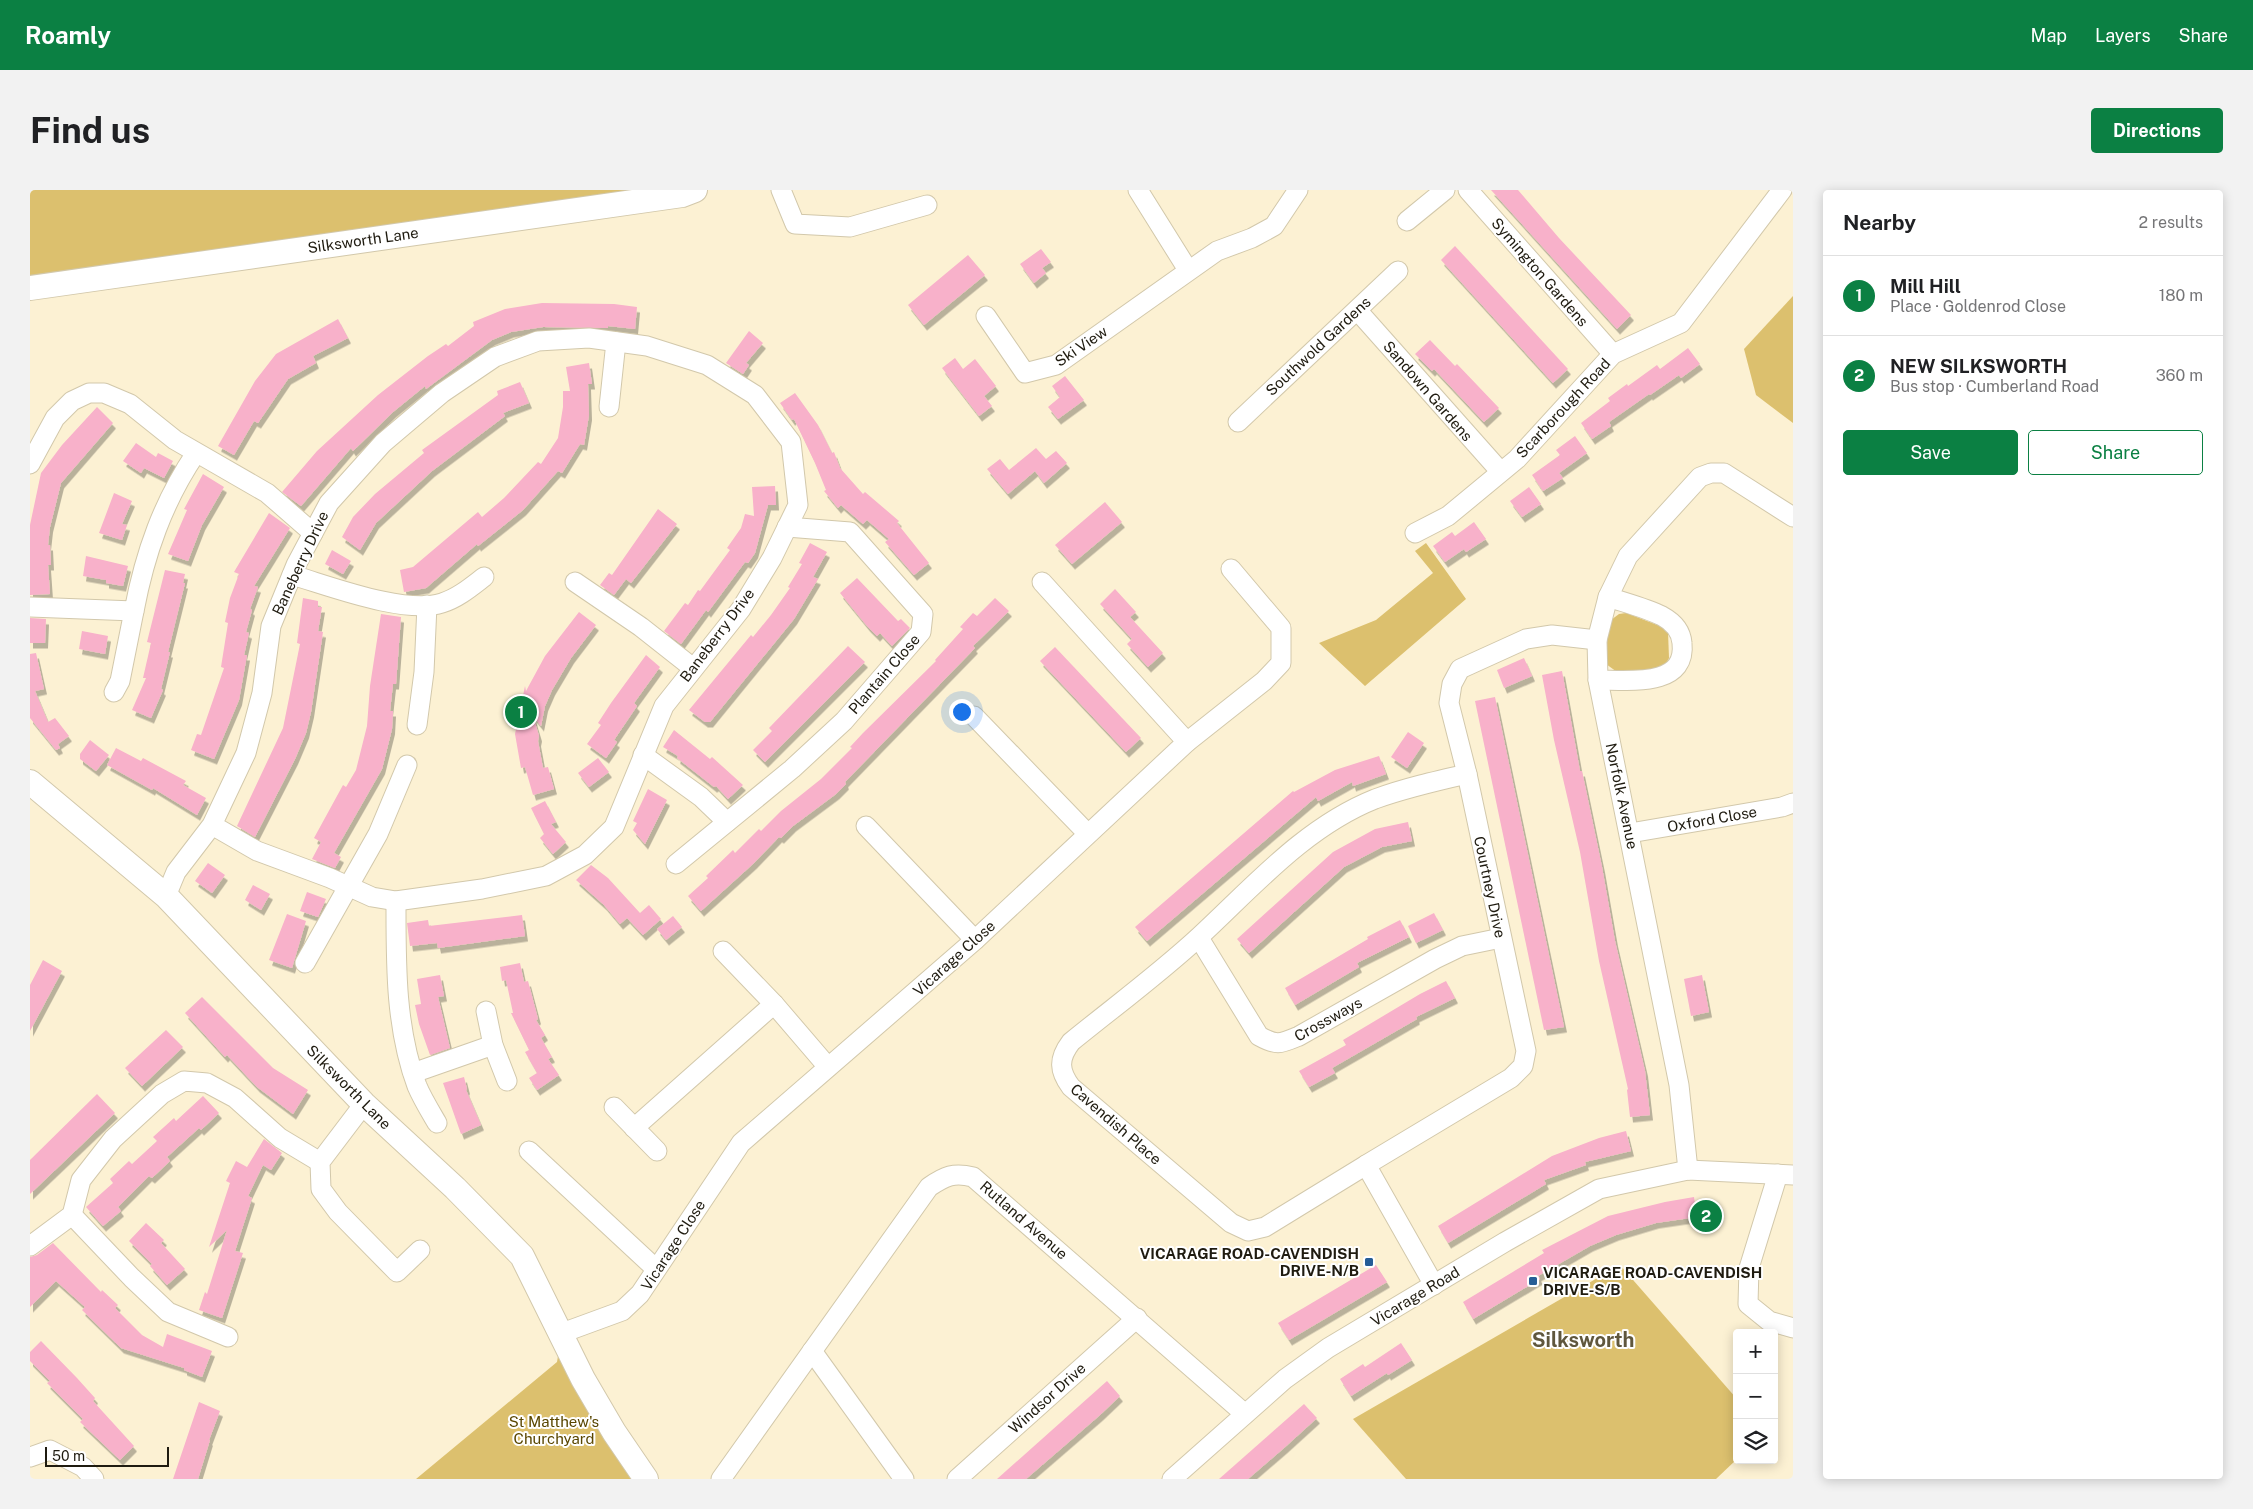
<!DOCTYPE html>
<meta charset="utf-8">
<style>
:root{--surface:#fff;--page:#f2f2f2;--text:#202124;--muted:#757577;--line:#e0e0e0;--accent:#0b8043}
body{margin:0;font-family:"Public Sans",sans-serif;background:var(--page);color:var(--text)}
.controls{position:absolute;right:15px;bottom:15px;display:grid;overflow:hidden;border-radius:5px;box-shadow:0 2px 12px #0003}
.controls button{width:45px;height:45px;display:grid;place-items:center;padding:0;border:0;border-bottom:1px solid var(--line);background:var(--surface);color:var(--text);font:25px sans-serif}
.scale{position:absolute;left:15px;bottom:12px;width:124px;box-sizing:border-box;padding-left:5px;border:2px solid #1f1b10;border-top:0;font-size:14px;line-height:18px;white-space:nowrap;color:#1f1b10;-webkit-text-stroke:4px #fff;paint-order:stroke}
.you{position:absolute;left:931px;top:521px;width:18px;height:18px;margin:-12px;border:4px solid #fff;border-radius:50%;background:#1a73e8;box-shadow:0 0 0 8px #1a73e833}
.badge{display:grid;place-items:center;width:32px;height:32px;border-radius:50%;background:var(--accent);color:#fff;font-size:16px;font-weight:700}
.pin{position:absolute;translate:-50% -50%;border:2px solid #fff;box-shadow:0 1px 5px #0006}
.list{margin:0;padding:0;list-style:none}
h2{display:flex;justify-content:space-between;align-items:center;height:65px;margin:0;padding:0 20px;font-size:21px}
h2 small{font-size:16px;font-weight:400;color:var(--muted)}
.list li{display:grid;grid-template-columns:32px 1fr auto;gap:15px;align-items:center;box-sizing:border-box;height:80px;padding:0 20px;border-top:1px solid var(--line)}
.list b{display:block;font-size:19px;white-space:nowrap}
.list p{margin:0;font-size:16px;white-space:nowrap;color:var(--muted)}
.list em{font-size:16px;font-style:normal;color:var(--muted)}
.actions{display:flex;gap:10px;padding:15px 20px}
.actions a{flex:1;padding:11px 0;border:1px solid var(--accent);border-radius:5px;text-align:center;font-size:18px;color:var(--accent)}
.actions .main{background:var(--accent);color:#fff}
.icon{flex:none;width:28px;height:28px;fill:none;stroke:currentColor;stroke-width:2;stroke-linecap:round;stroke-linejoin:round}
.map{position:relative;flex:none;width:1763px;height:1289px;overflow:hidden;border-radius:5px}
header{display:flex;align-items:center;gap:30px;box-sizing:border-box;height:70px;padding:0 25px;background:var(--accent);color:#fff}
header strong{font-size:24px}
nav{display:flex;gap:28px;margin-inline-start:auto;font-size:18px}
.intro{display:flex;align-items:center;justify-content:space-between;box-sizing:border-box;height:120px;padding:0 30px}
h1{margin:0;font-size:35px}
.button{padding:12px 22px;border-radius:5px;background:var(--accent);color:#fff;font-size:18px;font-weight:700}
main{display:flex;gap:30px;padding:0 30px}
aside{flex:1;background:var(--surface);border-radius:5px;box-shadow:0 2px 12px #0003}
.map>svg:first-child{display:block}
.green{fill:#dcc06e}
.building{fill:#f8b1ca;filter:url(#shadow)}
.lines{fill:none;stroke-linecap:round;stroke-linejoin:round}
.minor-casing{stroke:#d2c8ab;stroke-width:21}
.tertiary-casing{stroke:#d2c8ab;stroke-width:26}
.minor{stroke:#fff;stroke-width:19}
.tertiary{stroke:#fff;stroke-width:24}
.poi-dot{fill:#265d96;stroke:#fff;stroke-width:2}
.labels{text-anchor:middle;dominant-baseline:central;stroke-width:4;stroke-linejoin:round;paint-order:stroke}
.street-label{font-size:15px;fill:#1f1b10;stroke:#fff}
.poi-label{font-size:15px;font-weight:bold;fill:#1f1b10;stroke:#fff;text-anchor:end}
.park-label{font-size:15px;fill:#594600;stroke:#fff}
.district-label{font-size:20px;font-weight:bold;fill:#60573d;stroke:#fff}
</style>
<header>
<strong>Roamly</strong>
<nav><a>Map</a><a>Layers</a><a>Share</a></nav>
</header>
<div class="intro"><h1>Find us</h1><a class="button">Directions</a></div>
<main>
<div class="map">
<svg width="1763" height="1289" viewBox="0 0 1763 1289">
<defs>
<filter id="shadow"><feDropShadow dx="3" dy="5.5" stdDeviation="0" flood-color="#0004"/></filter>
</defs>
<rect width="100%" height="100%" fill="#fcf1d3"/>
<g class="green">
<path d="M0 0H665L0 98Z"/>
<path d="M1763 106V233L1726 205 1714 159Z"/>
<path d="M1396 353 1436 409 1335 496 1289 453 1346 430 1403 383 1385 361Z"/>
<path d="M1596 423 1630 436 1638 442 1639 468 1634 478 1626 480 1587 482 1576 474 1573 458 1581 430 1589 424Z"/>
<path d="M1590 1075 1707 1209V1269L1686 1289H1376L1323 1229Z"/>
<path d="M532 1143 616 1289H386L527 1172Z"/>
</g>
<g class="building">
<path d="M1461 0H1488L1529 48 1601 125 1587 139Z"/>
<path d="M1425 56 1538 179 1523 193 1411 70Z"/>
<path d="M1011 59 1021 72 1012 78 1016 83 1004 93 990 74Z"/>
<path d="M938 65 955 85 894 135 878 115Z"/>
<path d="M512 113 584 114 607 117 605 139 578 136V138L513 137 481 142 462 150 396 199 395 196 363 222 323 261 321 258 271 316 252 302 287 261 348 205 398 166 416 154 418 156 444 136 443 132 475 119Z"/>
<path d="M308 129 318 148 283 166 286 173 258 189 228 233 224 231 204 265 188 256 225 191 246 164Z"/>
<path d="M719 141 733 153 716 173 719 175 713 184 696 173Z"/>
<path d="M1400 150 1425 176 1427 174 1469 218 1454 232 1404 179 1402 181 1385 164Z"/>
<path d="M1658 158 1670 174 1651 188 1649 185 1620 205 1619 204 1579 232 1581 236 1562 249 1551 233 1580 211 1578 208 1597 194 1598 196 1627 175 1630 179Z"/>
<path d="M925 168 933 179 945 169 966 196 954 206 962 216 949 226 912 178Z"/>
<path d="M559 173 562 194H558L559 225 554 255 550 254 532 283 528 281 493 320 448 356 447 354 396 398 374 402 370 380 383 377 448 322 452 327 474 308 508 272 511 274 528 248 533 217V201H540L536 177Z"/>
<path d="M1035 186 1054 210 1028 229 1018 217 1030 207 1022 196Z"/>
<path d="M490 192 499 213 473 223 475 226 402 281 346 333 330 360 312 347 323 327 345 304 394 263 392 260 468 205 467 201Z"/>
<path d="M765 203 788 235 802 263 804 262 810 278 833 304 835 302 869 331 867 333 899 373 884 385 855 352 859 349 837 330 833 334 811 315 808 318 794 301 796 300 785 273 764 229 762 230 750 213Z"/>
<path d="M67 217 83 233 31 293 20 337 18 355H20L21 375H18L20 404 0 405V335L11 283 32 255Z"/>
<path d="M1545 246 1557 263 1529 283 1533 288 1513 301 1502 285 1530 265 1526 260Z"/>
<path d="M106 253 126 267 128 263 143 271 134 288 114 278 111 283 93 271Z"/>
<path d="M1006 258 1016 269 1026 261 1037 273 1014 293 1005 281 978 304 957 279 970 269 979 280Z"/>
<path d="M173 284 194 297 172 335 158 371 138 364 157 320 154 319Z"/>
<path d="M745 296 746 315H738L725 363 718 373 715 372 678 422 676 420 651 454 634 441 655 413 658 415 668 400 670 401 700 360 697 358 711 338 715 324 724 326 722 297Z"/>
<path d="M1499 297 1511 314 1492 327 1480 311Z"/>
<path d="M84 303 102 311 92 334 97 335 92 350 69 343Z"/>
<path d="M1075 312 1092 332 1042 374 1025 355Z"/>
<path d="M628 319 647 334 601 393 596 389 584 405 570 395 579 383 582 385Z"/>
<path d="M239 323 260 338 224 396 228 397 220 419 222 420 216 442 219 443 214 465H217L209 510 184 569 161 560 167 544 171 545 194 478 191 477 198 433 195 432 200 408 209 384 204 382Z"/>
<path d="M1444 332 1456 349 1436 362 1434 359 1415 372 1403 356 1422 342 1425 346Z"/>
<path d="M780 353 797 362 783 387 788 389 764 429 680 532H675L659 520 721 445 723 447 741 425 760 398 758 397 772 374 769 373Z"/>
<path d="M302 360 321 371 313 384 295 374Z"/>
<path d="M56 366 98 376 93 396 76 393V390L53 386Z"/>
<path d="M135 380 155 384 153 393H155L138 462H140L131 499 133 500 121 528 102 520 116 488H113L121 453 117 452Z"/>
<path d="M827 388 868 431 871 429 880 438 862 456 850 443 847 446 837 436 810 403Z"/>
<path d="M1085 399 1106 422 1100 427 1133 463 1118 477 1097 454 1102 449 1070 414Z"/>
<path d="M273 408 288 411V417H292L288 441 293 442 281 522 276 543 265 569 225 647 207 636 253 538 270 454 267 453Z"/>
<path d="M965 408 979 421 943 456 945 458 815 592 816 594 806 604 763 636 751 648 749 647 724 673 671 721 658 706 678 688 676 686 703 660 705 663 729 639 731 641 751 621 791 589 822 558 820 557 833 543 906 471 905 470 933 439 930 437 943 423 947 426Z"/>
<path d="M549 422 566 435 541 468 522 500 515 516 511 536 503 526 509 546 508 551 513 578 518 577 524 599 503 605 495 577 491 578 485 544 495 496 496 501 515 466Z"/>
<path d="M351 424 371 427 366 494H363L360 521H363L362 539 352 579 304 663 311 667 305 678 282 669 291 652 284 648 313 595 316 597 326 580 337 536 340 496Z"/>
<path d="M0 428 16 429 15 453H0Z"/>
<path d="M52 441 78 446 75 464 49 459Z"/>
<path d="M818 456 835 472 735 572 723 560 742 541 739 538Z"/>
<path d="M1025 457 1111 548 1096 562 1010 471Z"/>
<path d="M6 463 14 499 5 501 18 532 25 528 39 546 28 554 30 558 26 560 0 528V464Z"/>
<path d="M616 465 630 477 604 513 607 516 584 550 587 552 576 568 557 554 571 535 568 533 581 513Z"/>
<path d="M1494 468 1502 486 1474 498 1467 480Z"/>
<path d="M1532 481 1550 581H1552L1572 677 1585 751 1615 881 1620 925 1600 927 1597 900 1598 899 1569 771 1550 662 1524 550 1512 485Z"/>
<path d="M1465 507 1534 837 1514 840 1445 511Z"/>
<path d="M644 540 680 569 682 567 713 595 698 609 686 596 684 597 647 568 648 566 633 557Z"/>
<path d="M1378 542 1394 553 1377 578 1361 567Z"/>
<path d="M60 550 79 565 66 581 50 569V564Z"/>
<path d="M86 558 111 571 113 568 156 591 153 595 176 608 167 625 123 598 122 600 77 575Z"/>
<path d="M1349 566 1356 584 1323 596 1322 592 1288 611 1286 607 1117 751 1105 737 1263 601 1264 602 1305 580Z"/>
<path d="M568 568 579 582 559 597 548 583Z"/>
<path d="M618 599 637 610 615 654 603 640 607 633 603 631Z"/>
<path d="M515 611 526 632 521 634 536 652 523 664 510 648 514 644 501 618Z"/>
<path d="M1378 632 1382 651 1352 657 1314 677 1219 763 1207 749 1303 662 1345 639Z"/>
<path d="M178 673 195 685 182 703 165 691Z"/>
<path d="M561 675 578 688 610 723 619 715 631 729 613 745 597 728 590 734 574 715 546 690Z"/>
<path d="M223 695 240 704 231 720 215 710Z"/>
<path d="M277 702 296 709 288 727 270 721Z"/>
<path d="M1404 723 1413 740 1386 753 1378 736Z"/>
<path d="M257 724 276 731 262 778 239 770Z"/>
<path d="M492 725 495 746 408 758 407 753 380 756 377 733 398 730 399 736Z"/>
<path d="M643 726 652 737 636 750 627 739Z"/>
<path d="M1370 730 1379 747 1327 773 1329 777 1265 815 1255 798 1338 749 1337 747Z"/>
<path d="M13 770 32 781 0 841V795Z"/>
<path d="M490 773 494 792 498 791 508 829 506 830 515 845 511 848 522 867 518 869 529 885 507 900 499 888 507 883 495 862 499 860 481 823H483L476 790 472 791 470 777Z"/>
<path d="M410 785 414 806 408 807 420 858 400 865 389 834 385 815 391 814 387 789Z"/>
<path d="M1672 785 1679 822 1661 826 1654 789Z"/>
<path d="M1416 791 1425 808 1386 827 1387 829 1302 878 1305 883 1279 897 1269 881 1316 855 1313 850 1390 804Z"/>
<path d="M172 807 243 878 278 900 263 924 227 897 197 865 195 867 155 823Z"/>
<path d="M136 840 153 857 112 896 95 878Z"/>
<path d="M434 887 437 899 436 900 451 935 431 944 413 893Z"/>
<path d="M67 904 85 923 0 1004V970Z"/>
<path d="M173 906 189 923 171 940 169 938 137 967 140 971 122 988 119 986 88 1017 91 1021 73 1036 56 1017 83 993 80 989 99 971 102 974 127 951 123 947 144 928 146 931Z"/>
<path d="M1596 941 1601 961 1555 972 1556 975 1514 990 1516 994 1418 1053 1408 1036 1522 966 1569 948Z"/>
<path d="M234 949 252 963 241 980 233 975 218 1006 222 1008 205 1061 213 1063 192 1128 169 1120 175 1102 177 1104 197 1040 179 1057 200 993 196 991 206 971 217 977Z"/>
<path d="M1664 1007 1667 1027 1626 1033 1586 1045 1560 1056 1508 1086 1510 1089 1443 1129 1433 1112 1514 1063 1512 1060 1578 1026 1635 1012Z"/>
<path d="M116 1033 134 1050 131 1053 155 1079 137 1095 120 1076 122 1074 99 1051Z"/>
<path d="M23 1053 71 1102 72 1100 88 1115 85 1118 112 1145 133 1157 137 1144 182 1161 172 1187 154 1180V1178L91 1158 52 1120 55 1117 26 1091 0 1117V1067L7 1065Z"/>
<path d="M1346 1075 1357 1092 1259 1150 1248 1133Z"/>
<path d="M11 1151 47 1188 65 1208 63 1211 104 1256 90 1270 50 1232 53 1229 17 1193 20 1191 0 1171V1162Z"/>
<path d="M1371 1153 1382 1170 1358 1185 1357 1183 1321 1206 1310 1189 1333 1174 1335 1177Z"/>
<path d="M1077 1191 1090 1206 1070 1225 996 1289H967Z"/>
<path d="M169 1212 190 1221 179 1250H180L168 1289H143Z"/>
<path d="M1274 1214 1287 1228 1254 1258 1218 1289H1189Z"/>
</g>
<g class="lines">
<g class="minor-casing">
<g id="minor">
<path d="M751 0 765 34 820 37 897 15"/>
<path d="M1108 0 1158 80"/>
<path d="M1438 0 1583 164"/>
<path d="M1377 31 1415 0"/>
<path d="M1327 120 1470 281"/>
<path d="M956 126 995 183 1026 175 1187 61 1222 48 1244 36 1268 0"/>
<path d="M579 217 586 152"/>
<path d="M1208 232 1368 81"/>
<path d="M0 274 25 228 42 211 59 203H74L100 214 145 250 237 303 283 343"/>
<path d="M1385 343 1418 326 1487 269 1583 164 1651 133 1752 0"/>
<path d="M262 385C300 396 375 425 412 413 428 408 441 397 454 387"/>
<path d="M545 392 611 437 663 478"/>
<path d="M1012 392 1157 552"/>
<path d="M0 417 104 421C115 363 133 312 166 263"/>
<path d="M1568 490C1598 490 1657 498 1652 453 1651 441 1643 432 1632 426 1616 418 1596 413 1578 407"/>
<path d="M84 502 90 491 104 421"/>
<path d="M944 526 1057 643"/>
<path d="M387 535 394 482 397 415"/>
<path d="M613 565 671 607 697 632"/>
<path d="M836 636 945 750"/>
<path d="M1600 643 1752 617 1763 613"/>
<path d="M646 674 762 579 814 531 891 442 893 424 820 342 757 337"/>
<path d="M136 706 146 682 182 635 216 563 232 503 241 436 266 375 299 313 353 253 412 203 465 167 508 151 559 148 617 156 677 175 725 205 761 252 768 315 742 368 711 419 634 516 584 637 555 665 516 686 452 699 366 711 342 707 300 688 227 661 182 635"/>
<path d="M366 711C366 772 365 837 387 896 392 908 400 921 407 933"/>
<path d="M1169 748 1229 846C1247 856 1250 854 1269 846L1405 769 1432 756 1471 748"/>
<path d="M693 761 744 814 798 877"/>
<path d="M275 773 348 644 377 575"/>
<path d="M456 821 463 855 477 891"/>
<path d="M383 883 463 855"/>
<path d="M334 914 290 972 291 999 308 1022 367 1082 390 1060"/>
<path d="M584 917 627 961"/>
<path d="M604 938 744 814"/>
<path d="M499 961 626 1079"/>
<path d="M1336 975 1481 888 1493 876 1496 861 1437 584 1419 513 1422 494 1430 479 1496 449 1522 445 1567 450"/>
<path d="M1658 980 1649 895 1568 490 1567 450 1578 407 1598 366 1670 287 1681 283H1694L1763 327"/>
<path d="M1748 984 1719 1078 1718 1114 1739 1131 1763 1138"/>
<path d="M42 1025 102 1088 138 1122 198 1147"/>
<path d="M0 1056 42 1025 51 990 83 949 132 904 154 891 177 893 205 908 250 948 290 972"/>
<path d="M1404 1095 1336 975 1235 1037 1218 1041 1201 1033 1041 897C1029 881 1028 869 1041 852 1084 817 1129 784 1170 746 1224 696 1275 637 1345 609 1375 598 1406 591 1437 584"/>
<path d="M532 1143 592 1121 610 1104 711 953 945 750 1157 552 1234 491 1251 473V438L1201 379"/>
<path d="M782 1161 874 1289"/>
<path d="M0 1267 20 1260 53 1277 64 1289"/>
<path d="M691 1289 899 997C915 986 924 982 943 987L1215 1224"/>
<path d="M927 1289 1107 1128"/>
<path d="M1142 1289 1255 1189 1298 1158 1475 1052 1569 999 1658 980 1763 985"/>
</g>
</g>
<g class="tertiary-casing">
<g id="tertiary">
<path d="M0 98 652 5 665 0"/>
<path d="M0 592 136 706 334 914 425 998 492 1066 553 1189 584 1242 616 1289"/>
</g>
</g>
<use href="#minor" class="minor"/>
<use href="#tertiary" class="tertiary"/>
</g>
<g class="poi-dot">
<rect x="1334" y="1067" width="10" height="10" rx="2.5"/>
<rect x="1498" y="1086" width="10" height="10" rx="2.5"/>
</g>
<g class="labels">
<g class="street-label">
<text transform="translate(333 50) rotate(-8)">Silksworth Lane</text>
<text transform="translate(1510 82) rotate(49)">Symington Gardens</text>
<text transform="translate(1051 156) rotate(-34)">Ski View</text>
<text transform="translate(1288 156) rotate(-43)">Southwold Gardens</text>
<text transform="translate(1398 201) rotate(49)">Sandown Gardens</text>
<text transform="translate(1533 218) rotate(-47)">Scarborough Road</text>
<text transform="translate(270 373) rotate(-65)">Baneberry Drive</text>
<text transform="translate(687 445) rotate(-53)">Baneberry Drive</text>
<text transform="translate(854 484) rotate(-49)">Plantain Close</text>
<text transform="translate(1592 606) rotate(78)">Norfolk Avenue</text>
<text transform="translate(1682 629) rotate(-10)">Oxford Close</text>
<text transform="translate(1460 697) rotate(78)">Courtney Drive</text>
<text transform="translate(924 768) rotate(-42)">Vicarage Close</text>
<text transform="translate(1298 829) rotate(-29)">Crossways</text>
<text transform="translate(319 897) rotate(45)">Silksworth Lane</text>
<text transform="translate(1086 934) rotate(41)">Cavendish Place</text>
<text transform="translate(994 1030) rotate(41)">Rutland Avenue</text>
<text transform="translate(643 1055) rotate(-57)">Vicarage Close</text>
<text transform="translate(1385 1106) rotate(-31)">Vicarage Road</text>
<text transform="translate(1017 1208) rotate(-42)">Windsor Drive</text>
</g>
<g class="poi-label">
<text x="1329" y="1063">VICARAGE ROAD-CAVENDISH<tspan x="1329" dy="17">DRIVE-N/B</tspan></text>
<text x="1513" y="1082" text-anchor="start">VICARAGE ROAD-CAVENDISH<tspan x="1513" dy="17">DRIVE-S/B</tspan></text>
</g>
<g class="park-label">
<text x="524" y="1231">St Matthew's<tspan x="524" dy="17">Churchyard</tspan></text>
</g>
<g class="district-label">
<text x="1553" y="1150">Silksworth</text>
</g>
</g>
</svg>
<div class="controls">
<button>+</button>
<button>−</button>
<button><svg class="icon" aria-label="layers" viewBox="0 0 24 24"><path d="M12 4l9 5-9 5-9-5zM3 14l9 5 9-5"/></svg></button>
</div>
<div class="scale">50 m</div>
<div class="you"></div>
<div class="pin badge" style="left:491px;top:522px">1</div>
<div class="pin badge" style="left:1676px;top:1026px">2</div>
</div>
<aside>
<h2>Nearby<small>2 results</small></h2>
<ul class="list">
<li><span class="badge">1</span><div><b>Mill Hill</b><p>Place · Goldenrod Close</p></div><em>180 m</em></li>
<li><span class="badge">2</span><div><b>NEW SILKSWORTH</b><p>Bus stop · Cumberland Road</p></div><em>360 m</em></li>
</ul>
<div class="actions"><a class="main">Save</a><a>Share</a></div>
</aside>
</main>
